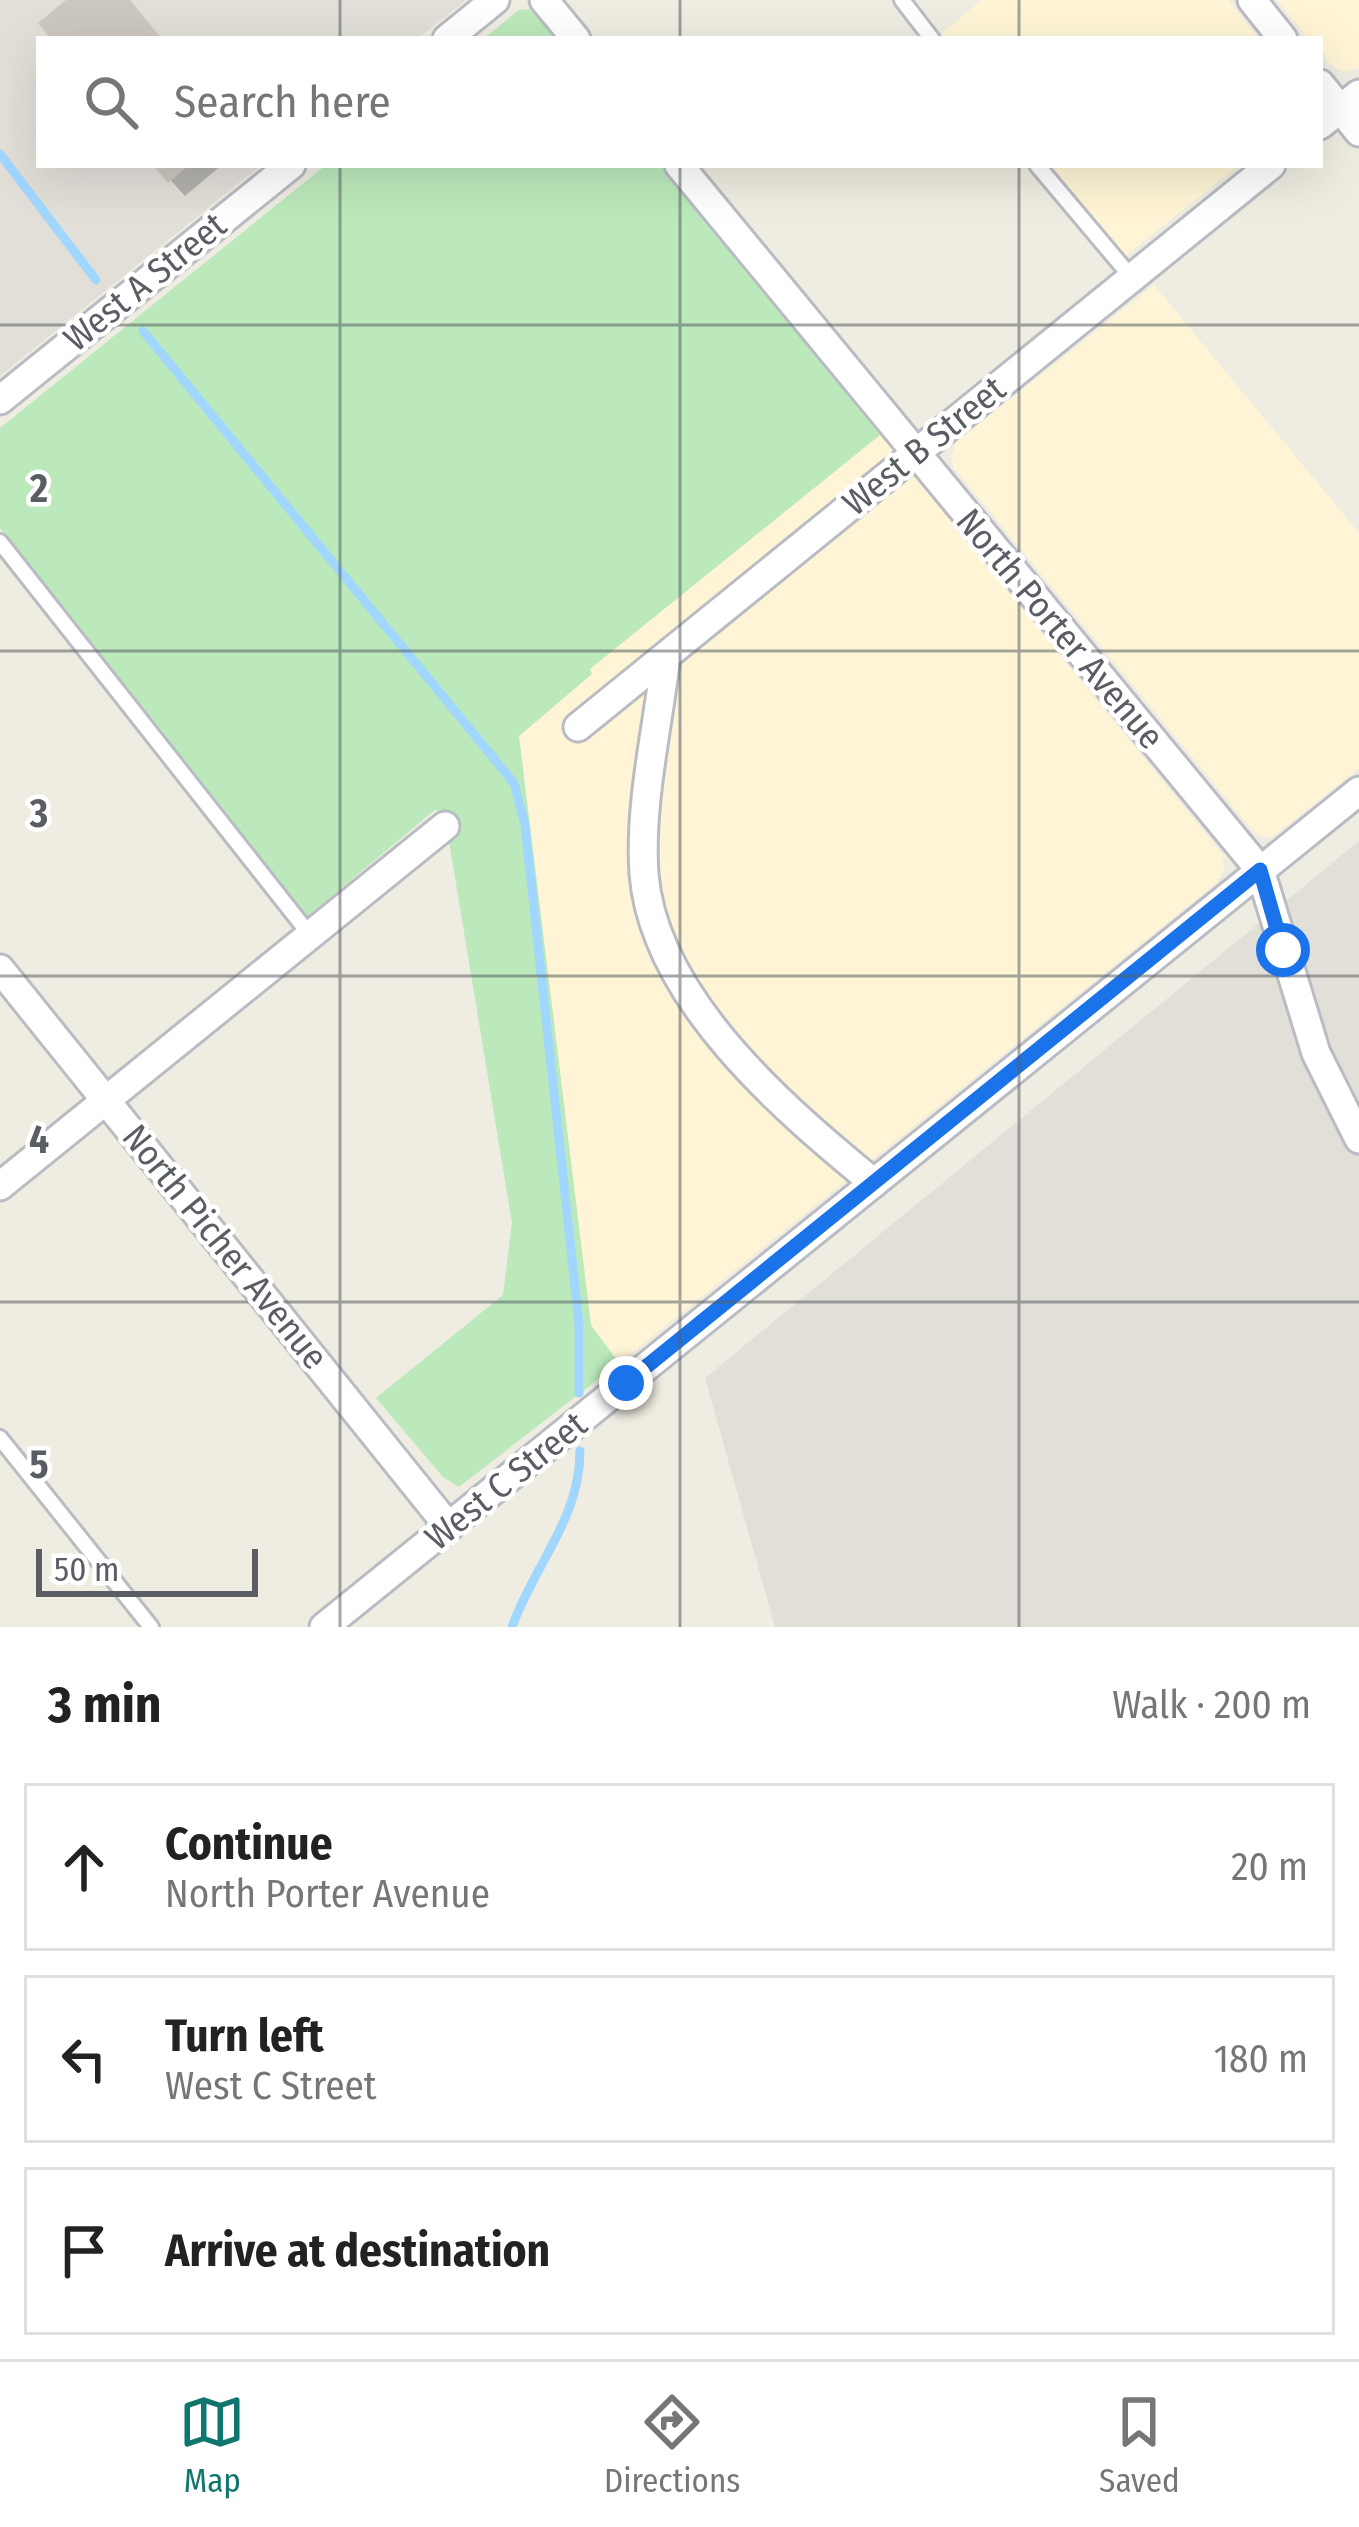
<!DOCTYPE html>
<meta charset="utf-8">
<style>
:root{--surface:#fff;--page:#f2f2f2;--text:#222;--muted:#767676;--line:#e0e0e0;--accent:#0f766e}
body{margin:0;font-family:"Fira Sans Condensed",sans-serif;background:var(--page);color:var(--text)}
.scale{position:absolute;left:36px;bottom:30px;width:222px;box-sizing:border-box;padding-left:12px;border:6px solid #5a5e64;border-top:0;font-size:33px;line-height:42px;white-space:nowrap;color:#5a5e64;-webkit-text-stroke:9px #fff;paint-order:stroke}
.stop{position:absolute;width:36px;height:36px;margin:-27px;border:9px solid #1a73e8;border-radius:50%;background:#fff}
.stop.end{background:#1a73e8;border-color:#fff;box-shadow:0 3px 12px #0008}
.list{margin:0;padding:0;list-style:none}
h2{display:flex;justify-content:space-between;align-items:center;height:156px;margin:0;padding:0 48px;font-size:51px}
h2 small{font-size:39px;font-weight:400;color:var(--muted)}
.list li{display:grid;grid-template-columns:78px 1fr auto;gap:36px;align-items:center;box-sizing:border-box;height:168px;margin:0 24px 24px;padding:0 24px;border:3px solid var(--line);border-radius:0px}
.list b{display:block;font-size:45px;white-space:nowrap}
.list p{margin:0;font-size:39px;white-space:nowrap;color:var(--muted)}
.list em{font-size:39px;font-style:normal;color:var(--muted)}
.icon{flex:none;width:66px;height:66px;fill:none;stroke:currentColor;stroke-width:2;stroke-linecap:round;stroke-linejoin:round}
.map{position:relative;flex:none;width:1359px;height:1627px;overflow:hidden}
.search{position:absolute;background:var(--surface);box-shadow:0 12px 48px #0002;left:36px;right:36px;top:36px;height:132px;display:flex;align-items:center;gap:30px;box-sizing:border-box;padding:0 42px;border-radius:0px;color:var(--muted);font-size:45px}
.sheet{height:732px;background:var(--surface)}
nav{display:flex;justify-content:space-around;align-items:center;box-sizing:border-box;height:168px;border-top:3px solid var(--line);background:var(--surface);font-size:33px;color:var(--muted)}
nav a{display:grid;justify-items:center;gap:6px}
nav .on{color:var(--accent)}
.map>svg:first-child{display:block}
.commercial{fill:#fff5d6}
.industrial{fill:#e2dfd9}
.green{fill:#bbe9bb}
.shadow{fill:#0003}
.lines{fill:none;stroke-linecap:round;stroke-linejoin:round}
.stream{stroke:#a1d7ff;stroke-width:9}
.building{fill:#ccc8c0}
.lane-casing{stroke:#b9bcc2;stroke-width:20}
.street-casing{stroke:#b9bcc2;stroke-width:33}
.lane{stroke:#fff;stroke-width:14}
.street{stroke:#fff;stroke-width:27}
.route{stroke:#1a73e8;stroke-width:15}
.grid{fill:none;stroke:#5a5e64;stroke-width:3;stroke-opacity:0.55}
.labels{text-anchor:middle;dominant-baseline:central;stroke-width:9;stroke-linejoin:round;paint-order:stroke}
.street-label{font-size:36px;fill:#5a5e64;stroke:#fff}
.grid-label{font-size:39px;text-anchor:middle;font-weight:bold;fill:#5a5e64;stroke:#fff;stroke-width:9;stroke-linejoin:round;paint-order:stroke}
</style>
<div class="map">
<svg width="1359" height="1627" viewBox="0 0 1359 1627">
<rect width="100%" height="100%" fill="#efece1"/>
<g class="commercial">
<path d="M982 0H1228L1259 39H945L941 34Z"/>
<path d="M1277 0H1359V68L1344 72 1327 62 1320 39H1309Z"/>
<path d="M1048 165H1239L1123 258Z"/>
<path d="M1154 285 1359 533V768L1271 838 1255 833 954 468 951 457 956 442Z"/>
<path d="M880 435 1223 855 1224 870 1215 884 619 1363 591 1325 519 736 591 675 589 669Z"/>
</g>
<g class="industrial">
<path d="M0 0H466L417 39H39V165H261L0 376Z"/>
<path d="M1359 841V1627H775L705 1378Z"/>
</g>
<g class="green">
<path d="M529 9 559 39H483L519 10Z"/>
<path d="M326 165H661L880 435 590 669 592 674 519 736 591 1325 619 1363 459 1487 443 1477 376 1398 503 1295 512 1223 449 841 436 809 307 917 0 528V428Z"/>
</g>
<path class="shadow" d="M157 165H222L185 196Z"/>
<g class="lines">
<g class="stream">
<path d="M0 154 96 280"/>
<path d="M143 331 514 783 525 825 579 1324V1393"/>
<path d="M512 1627C534 1565 580 1519 580 1451"/>
</g>
</g>
<g class="building">
<path d="M66 0H130L162 39H51L38 23Z"/>
<path d="M153 165H189L168 183Z"/>
</g>
<g class="lines">
<g class="lane-casing">
<g id="lane">
<path d="M902 0 932 39"/>
<path d="M1037 165 1132 278"/>
<path d="M0 542 310 935"/>
<path d="M0 1438 151 1627"/>
</g>
</g>
<g class="street-casing">
<g id="street">
<path d="M544 0 576 39"/>
<path d="M1252 0 1283 39"/>
<path d="M447 39 495 0"/>
<path d="M1320 84 1359 132"/>
<path d="M1320 125 1359 94"/>
<path d="M679 165 1260 870 1316 1053 1359 1139"/>
<path d="M0 400 291 165"/>
<path d="M666 656C658 726 639 804 644 874 654 999 785 1110 874 1183"/>
<path d="M578 727 1271 165"/>
<path d="M0 969 449 1527"/>
<path d="M0 1186 445 826"/>
<path d="M324 1627 1359 791"/>
</g>
</g>
<use href="#lane" class="lane"/>
<use href="#street" class="street"/>
</g>
<g class="lines">
<path class="route" d="M626 1383 1260 870 1283 950"/>
</g>
<path class="grid" d="M340 0V39M680 0V39M1019 0V39M340 165V1627M680 165V1627M1019 165V1627M0 325H1359M0 651H1359M0 976H1359M0 1302H1359"/>
<g class="labels">
<g class="street-label">
<text transform="translate(145 282) rotate(-39)">West A Street</text>
<text transform="translate(924 446) rotate(-39)">West B Street</text>
<text transform="translate(1060 629) rotate(50)">North Porter Avenue</text>
<text transform="translate(225 1247) rotate(51)">North Picher Avenue</text>
<text transform="translate(506 1481) rotate(-39)">West C Street</text>
</g>
</g>
<g class="grid-label">
<text x="39" y="502">2</text>
<text x="39" y="827">3</text>
<text x="39" y="1153">4</text>
<text x="39" y="1478">5</text>
</g>
</svg>
<div class="scale">50 m</div>
<div class="stop" style="left:1283px;top:950px"></div>
<div class="stop end" style="left:626px;top:1383px"></div>
<div class="search"><svg class="icon" aria-label="search" viewBox="0 0 24 24"><circle cx="10" cy="10" r="6"/><path d="M15 15l6 6"/></svg>Search here</div>
</div>
<section class="sheet">
<h2>3 min<small>Walk · 200 m</small></h2>
<ul class="list">
<li><svg class="icon" aria-label="ahead" viewBox="0 0 24 24"><path d="M12 20V5M6 11l6-6 6 6"/></svg><div><b>Continue</b><p>North Porter Avenue</p></div><em>20 m</em></li>
<li><svg class="icon" aria-label="left" viewBox="0 0 24 24"><path d="M17 20v-9H6M10 6l-5 5 5 5"/></svg><div><b>Turn left</b><p>West C Street</p></div><em>180 m</em></li>
<li><svg class="icon" aria-label="arrive" viewBox="0 0 24 24"><path d="M6 21V4h12l-3 4 3 4H6"/></svg><div><b>Arrive at destination</b></div></li>
</ul>
</section>
<nav>
<a class="on"><svg class="icon" aria-label="map" viewBox="0 0 24 24"><path d="M3 6l6-2 6 2 6-2v14l-6 2-6-2-6 2zM9 4v14M15 6v14"/></svg>Map</a>
<a><svg class="icon" aria-label="directions" viewBox="0 0 24 24"><path d="M12 3l9 9-9 9-9-9zM9 14v-3h6M13 9l2 2-2 2"/></svg>Directions</a>
<a><svg class="icon" aria-label="saved" viewBox="0 0 24 24"><path d="M7 4h10v16l-5-4-5 4z"/></svg>Saved</a>
</nav>
